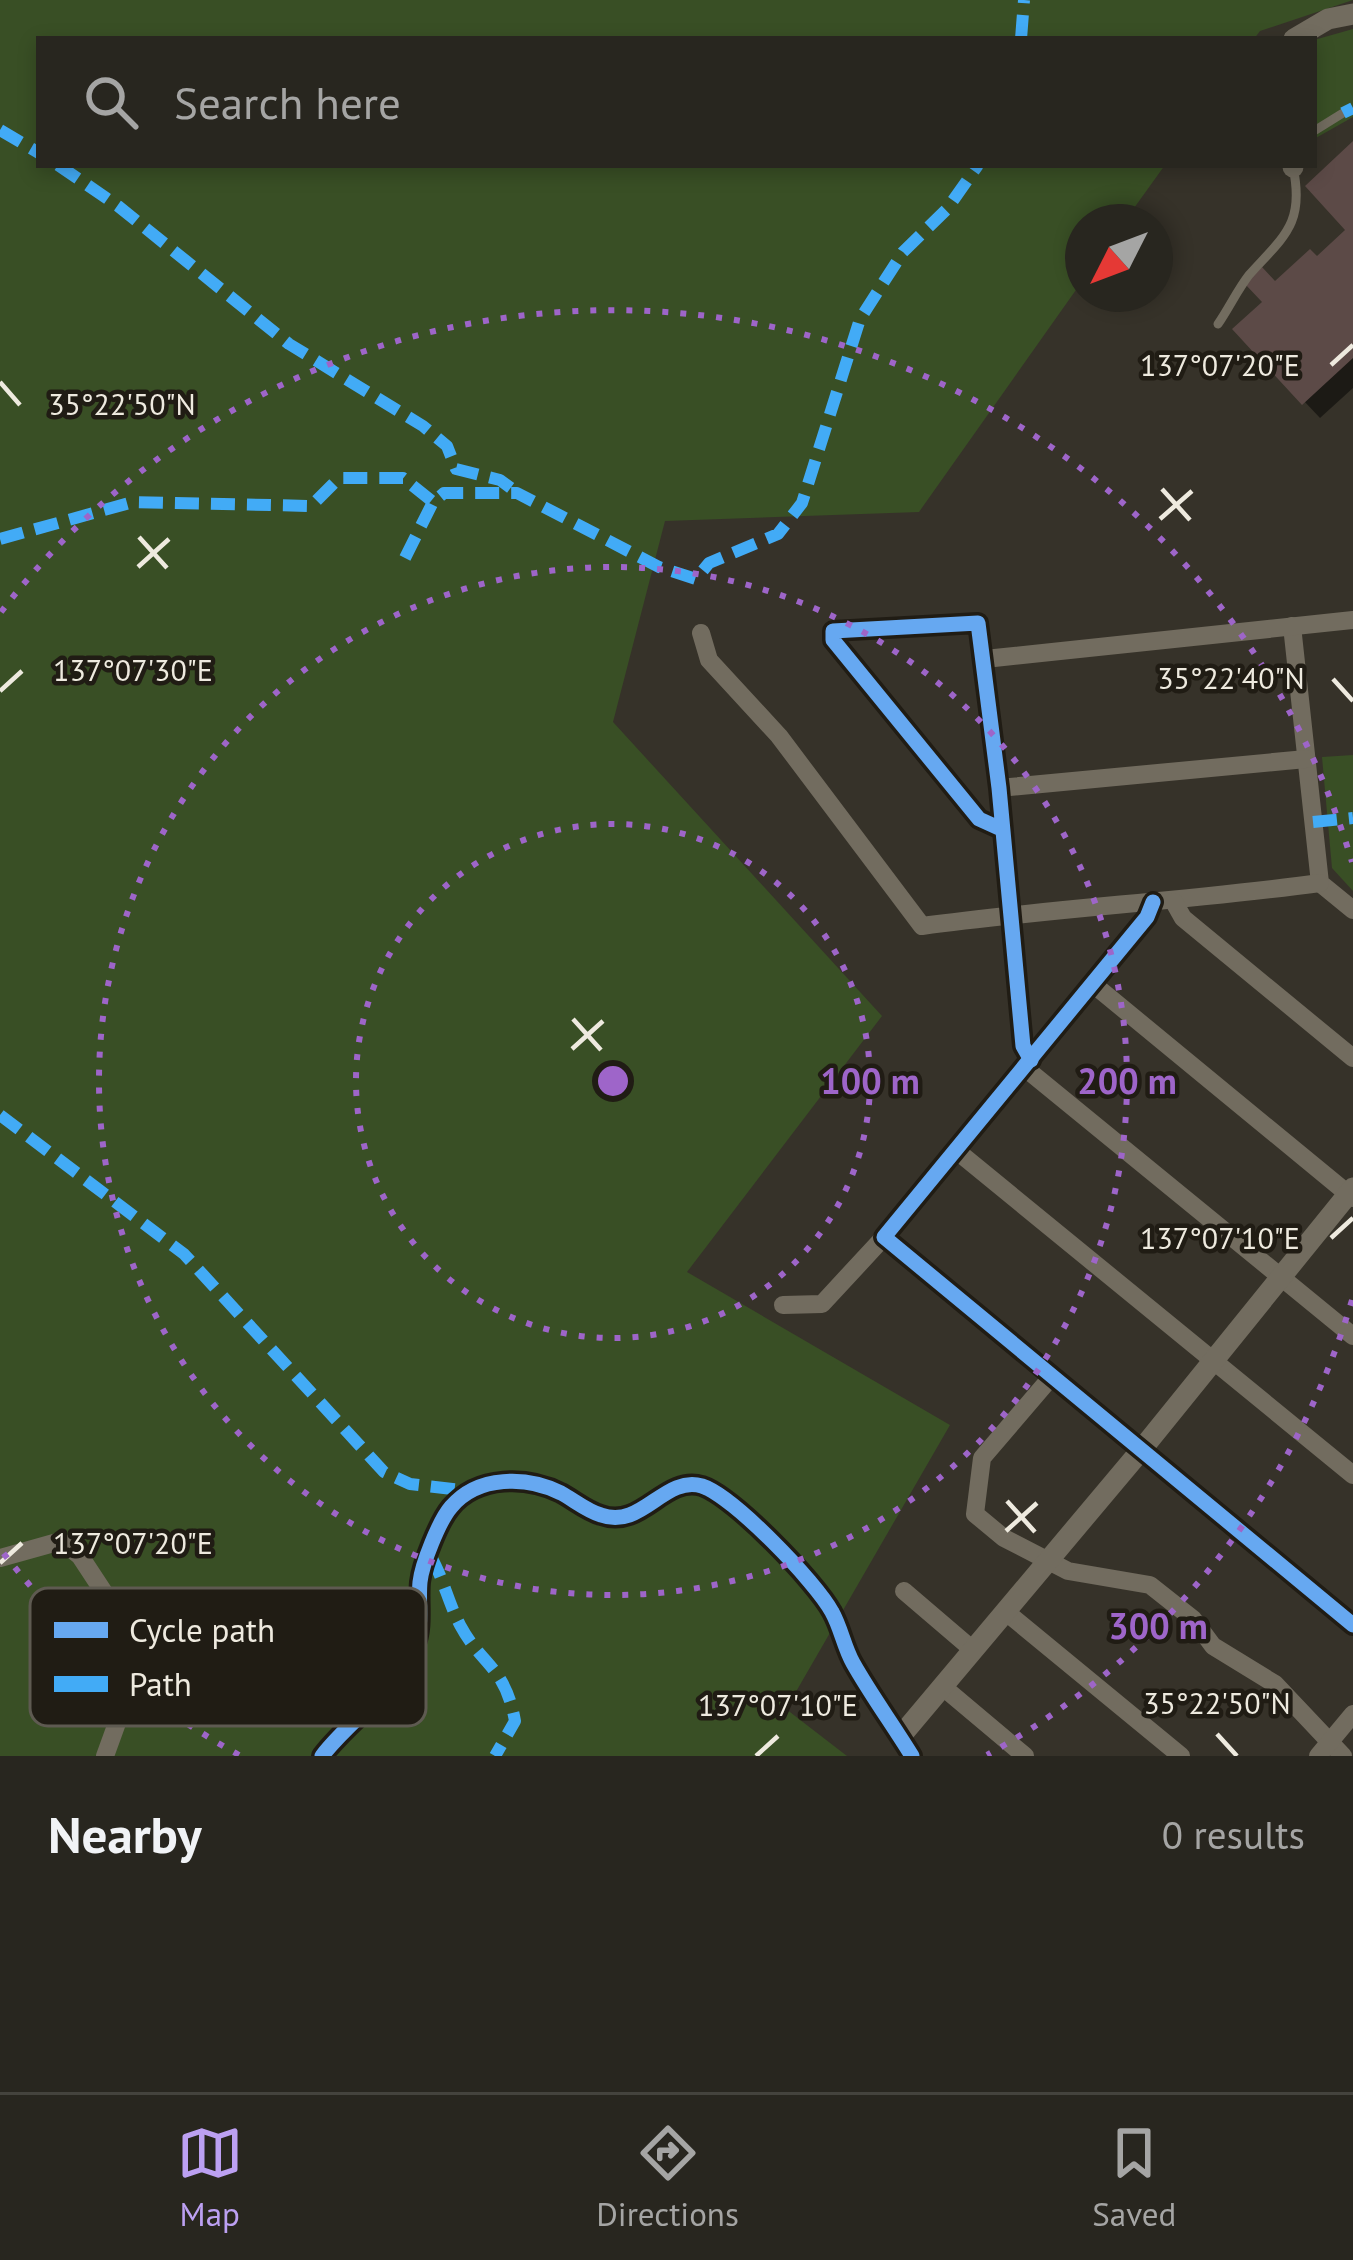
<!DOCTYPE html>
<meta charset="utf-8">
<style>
:root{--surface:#28261f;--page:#34322c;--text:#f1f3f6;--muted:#a5a5a4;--line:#44433d;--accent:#bca0f2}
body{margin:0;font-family:"PT Sans",sans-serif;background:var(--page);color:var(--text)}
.compass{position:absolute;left:1065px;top:204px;width:108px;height:108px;border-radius:50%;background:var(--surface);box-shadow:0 6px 18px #0003;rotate:228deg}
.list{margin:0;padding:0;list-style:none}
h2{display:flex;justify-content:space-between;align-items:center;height:156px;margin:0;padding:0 48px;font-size:51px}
h2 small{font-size:39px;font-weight:400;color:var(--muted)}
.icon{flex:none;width:66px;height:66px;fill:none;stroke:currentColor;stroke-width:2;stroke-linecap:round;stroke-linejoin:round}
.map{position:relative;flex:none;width:1353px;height:1756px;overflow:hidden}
.search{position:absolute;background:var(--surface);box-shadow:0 6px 18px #0003;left:36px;right:36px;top:36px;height:132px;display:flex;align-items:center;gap:30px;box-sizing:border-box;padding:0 42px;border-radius:0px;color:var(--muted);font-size:45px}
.sheet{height:336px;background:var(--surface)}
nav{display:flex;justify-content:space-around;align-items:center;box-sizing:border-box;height:168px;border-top:3px solid var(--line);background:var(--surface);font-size:33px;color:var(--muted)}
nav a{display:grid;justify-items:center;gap:6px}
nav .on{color:var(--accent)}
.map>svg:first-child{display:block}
.green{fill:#394f25}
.shadow{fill:#0007}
.building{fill:#5c4a47}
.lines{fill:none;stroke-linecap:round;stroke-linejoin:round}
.service{stroke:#726c5f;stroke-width:9}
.minor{stroke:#726c5f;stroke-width:18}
.tertiary{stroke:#726c5f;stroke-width:21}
.quiet{stroke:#42abf6;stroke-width:12;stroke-dasharray:24 12;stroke-linecap:butt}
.cycleway-casing{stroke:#201c14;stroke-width:22}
.cycleway{stroke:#66a8f1;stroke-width:15}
.ticks{fill:none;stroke:#eeeadf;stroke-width:4.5}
.ring{fill:none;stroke:#9e65c9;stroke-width:6;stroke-dasharray:6 12}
.key{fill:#201c14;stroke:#5e5a51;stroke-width:3}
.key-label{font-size:33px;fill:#eeeadf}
.ticks-label{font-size:30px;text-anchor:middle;fill:#eeeadf;stroke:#201c14;stroke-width:9;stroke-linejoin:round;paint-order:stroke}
.centre{fill:#9e65c9;stroke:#201c14;stroke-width:6}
.ring-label{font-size:36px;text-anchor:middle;font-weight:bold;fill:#9e65c9;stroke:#201c14;stroke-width:9;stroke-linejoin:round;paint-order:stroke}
</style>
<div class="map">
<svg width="1353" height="1756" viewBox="0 0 1353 1756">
<rect width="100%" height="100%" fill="#363229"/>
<g class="green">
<path d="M0 0H1353L1260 31 1254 39H39V165H1165L1124 222H1083V280L919 512 665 521 613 722 882 1016 687 1272 950 1425 786 1709 847 1756H0Z"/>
<path d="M1353 29V117L1314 139V40Z"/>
<path d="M1353 755V891L1332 868 1322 757Z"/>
</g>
<path class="shadow" d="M1353 145V388L1320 418 1236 329 1266 302 1276 285 1317 260 1350 230Z"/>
<path class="building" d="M1353 141V358L1302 405 1232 329 1262 302 1245 284 1262 267 1275 281 1310 249 1317 256 1345 230 1305 186Z"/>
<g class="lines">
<g class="service">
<path d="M1314 131 1343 113"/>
<path d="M1218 324C1229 308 1238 289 1249 275 1284 236 1305 224 1293 167"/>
</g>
<g class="minor">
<path d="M1292 626 1320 883 1353 910"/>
<path d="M701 633 709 660 779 736 922 926C1055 908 1188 901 1320 883"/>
<path d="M985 659 1353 620"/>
<path d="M999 788 1306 759"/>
<path d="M1001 829 979 819 833 640V631L978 623 999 788 1023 1046 1031 1060"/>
<path d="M1153 902 1147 917 884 1237 1353 1625"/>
<path d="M1174 902 1183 918 1353 1058"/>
<path d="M1093 984 1353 1198"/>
<path d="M1025 1068 1353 1336"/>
<path d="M957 1151 1353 1475"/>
<path d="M783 1305 822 1304 884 1237"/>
<path d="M1053 1375 982 1458 975 1514 1004 1538 1068 1571 1150 1585 1193 1619 1213 1646 1275 1684 1343 1756"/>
<path d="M0 1558 61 1541 80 1556 132 1635 133 1679 105 1756"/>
<path d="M904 1591 973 1650"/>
<path d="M1006 1612 1181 1756"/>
<path d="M943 1687 1025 1756"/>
<path d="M322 1756C352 1717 396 1692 415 1646 423 1626 418 1603 420 1582 422 1564 439 1521 451 1507 478 1475 527 1476 561 1493 574 1500 587 1511 601 1515 642 1530 664 1475 702 1486 733 1496 816 1582 832 1612 841 1628 844 1647 853 1663 871 1695 893 1725 912 1756"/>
<path d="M1318 1756 1353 1714"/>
</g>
<g class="tertiary">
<path d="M1294 39 1328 19 1353 14"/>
<path d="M1293 165V167"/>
<path d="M900 1737 1142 1449 1353 1188"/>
</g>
<g class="quiet">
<path d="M1021 39 1024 0"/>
<path d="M1343 113 1353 108"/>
<path d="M0 130 39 153"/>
<path d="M58 165 118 206 289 344 423 426 447 446 456 469 500 480 515 491"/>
<path d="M0 539 133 502 311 506 339 478H403L433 502"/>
<path d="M405 558 433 502 444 493H517L659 567 696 579 709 563 778 534 802 503 860 319 903 252 947 209 978 165"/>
<path d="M1313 822 1353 818"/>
<path d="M0 1115 184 1254 384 1472 410 1484 470 1491"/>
<path d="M430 1555C443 1577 448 1602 460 1625 482 1666 505 1666 515 1721L495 1756"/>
</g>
<g class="cycleway-casing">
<g id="cycleway">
<path d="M1001 829 979 819 833 640V631L978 623 999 788 1023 1046 1031 1060"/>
<path d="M1153 902 1147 917 884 1237 1353 1625"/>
<path d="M322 1756C352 1717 396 1692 415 1646 423 1626 418 1603 420 1582 422 1564 439 1521 451 1507 478 1475 527 1476 561 1493 574 1500 587 1511 601 1515 642 1530 664 1475 702 1486 733 1496 816 1582 832 1612 841 1628 844 1647 853 1663 871 1695 893 1725 912 1756"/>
</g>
</g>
<use href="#cycleway" class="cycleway"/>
</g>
<path class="ticks" d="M1331 365 1353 345M0 382 20 405M1162 489 1190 520M1160 519 1192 491M139 537 167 568M138 567 169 539M1333 679 1353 701M0 691 22 671M573 1019 601 1050M572 1049 603 1021M1331 1238 1353 1218M1007 1501 1035 1532M1006 1531 1037 1503M0 1563 22 1543M1217 1734 1237 1756M756 1756 778 1736"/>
<g class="ring">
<circle cx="613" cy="1081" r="257"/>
<circle cx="613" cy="1081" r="514"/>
<path d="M1352 1300A771 771 0 0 1 987 1755M239 1755A771 771 0 0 1 1 1550M1 612A771 771 0 0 1 1352 862"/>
</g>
<rect x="30" y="1588" width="396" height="138" rx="18" class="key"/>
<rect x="54" y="1622" width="54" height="16" fill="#66a8f1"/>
<rect x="54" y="1676" width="54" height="16" fill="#42abf6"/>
<g class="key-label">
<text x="129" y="1642">Cycle path</text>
<text x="129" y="1696">Path</text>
</g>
<g class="ticks-label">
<text x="1220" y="376">137°07'20"E</text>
<text x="122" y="415">35°22'50"N</text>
<text x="133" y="681">137°07'30"E</text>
<text x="1231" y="689">35°22'40"N</text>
<text x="1220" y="1249">137°07'10"E</text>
<text x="133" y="1554">137°07'20"E</text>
<text x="1217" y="1714">35°22'50"N</text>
<text x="778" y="1716">137°07'10"E</text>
</g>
<circle cx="613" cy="1081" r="18" class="centre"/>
<g class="ring-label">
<text x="870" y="1094">100 m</text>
<text x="1127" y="1094">200 m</text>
<text x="1158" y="1639">300 m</text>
</g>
</svg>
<svg class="compass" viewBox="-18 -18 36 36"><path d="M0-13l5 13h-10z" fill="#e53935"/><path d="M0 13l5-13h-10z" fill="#a5a5a4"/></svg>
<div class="search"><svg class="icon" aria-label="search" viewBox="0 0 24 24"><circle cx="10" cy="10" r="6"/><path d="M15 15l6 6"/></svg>Search here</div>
</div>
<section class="sheet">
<h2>Nearby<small>0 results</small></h2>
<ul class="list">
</ul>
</section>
<nav>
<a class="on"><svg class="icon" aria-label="map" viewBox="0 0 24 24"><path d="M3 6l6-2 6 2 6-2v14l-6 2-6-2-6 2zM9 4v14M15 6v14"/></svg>Map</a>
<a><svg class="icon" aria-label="directions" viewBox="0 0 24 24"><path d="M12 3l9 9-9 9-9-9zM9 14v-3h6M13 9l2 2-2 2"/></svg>Directions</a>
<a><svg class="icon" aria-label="saved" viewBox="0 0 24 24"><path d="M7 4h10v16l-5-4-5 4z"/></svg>Saved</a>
</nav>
